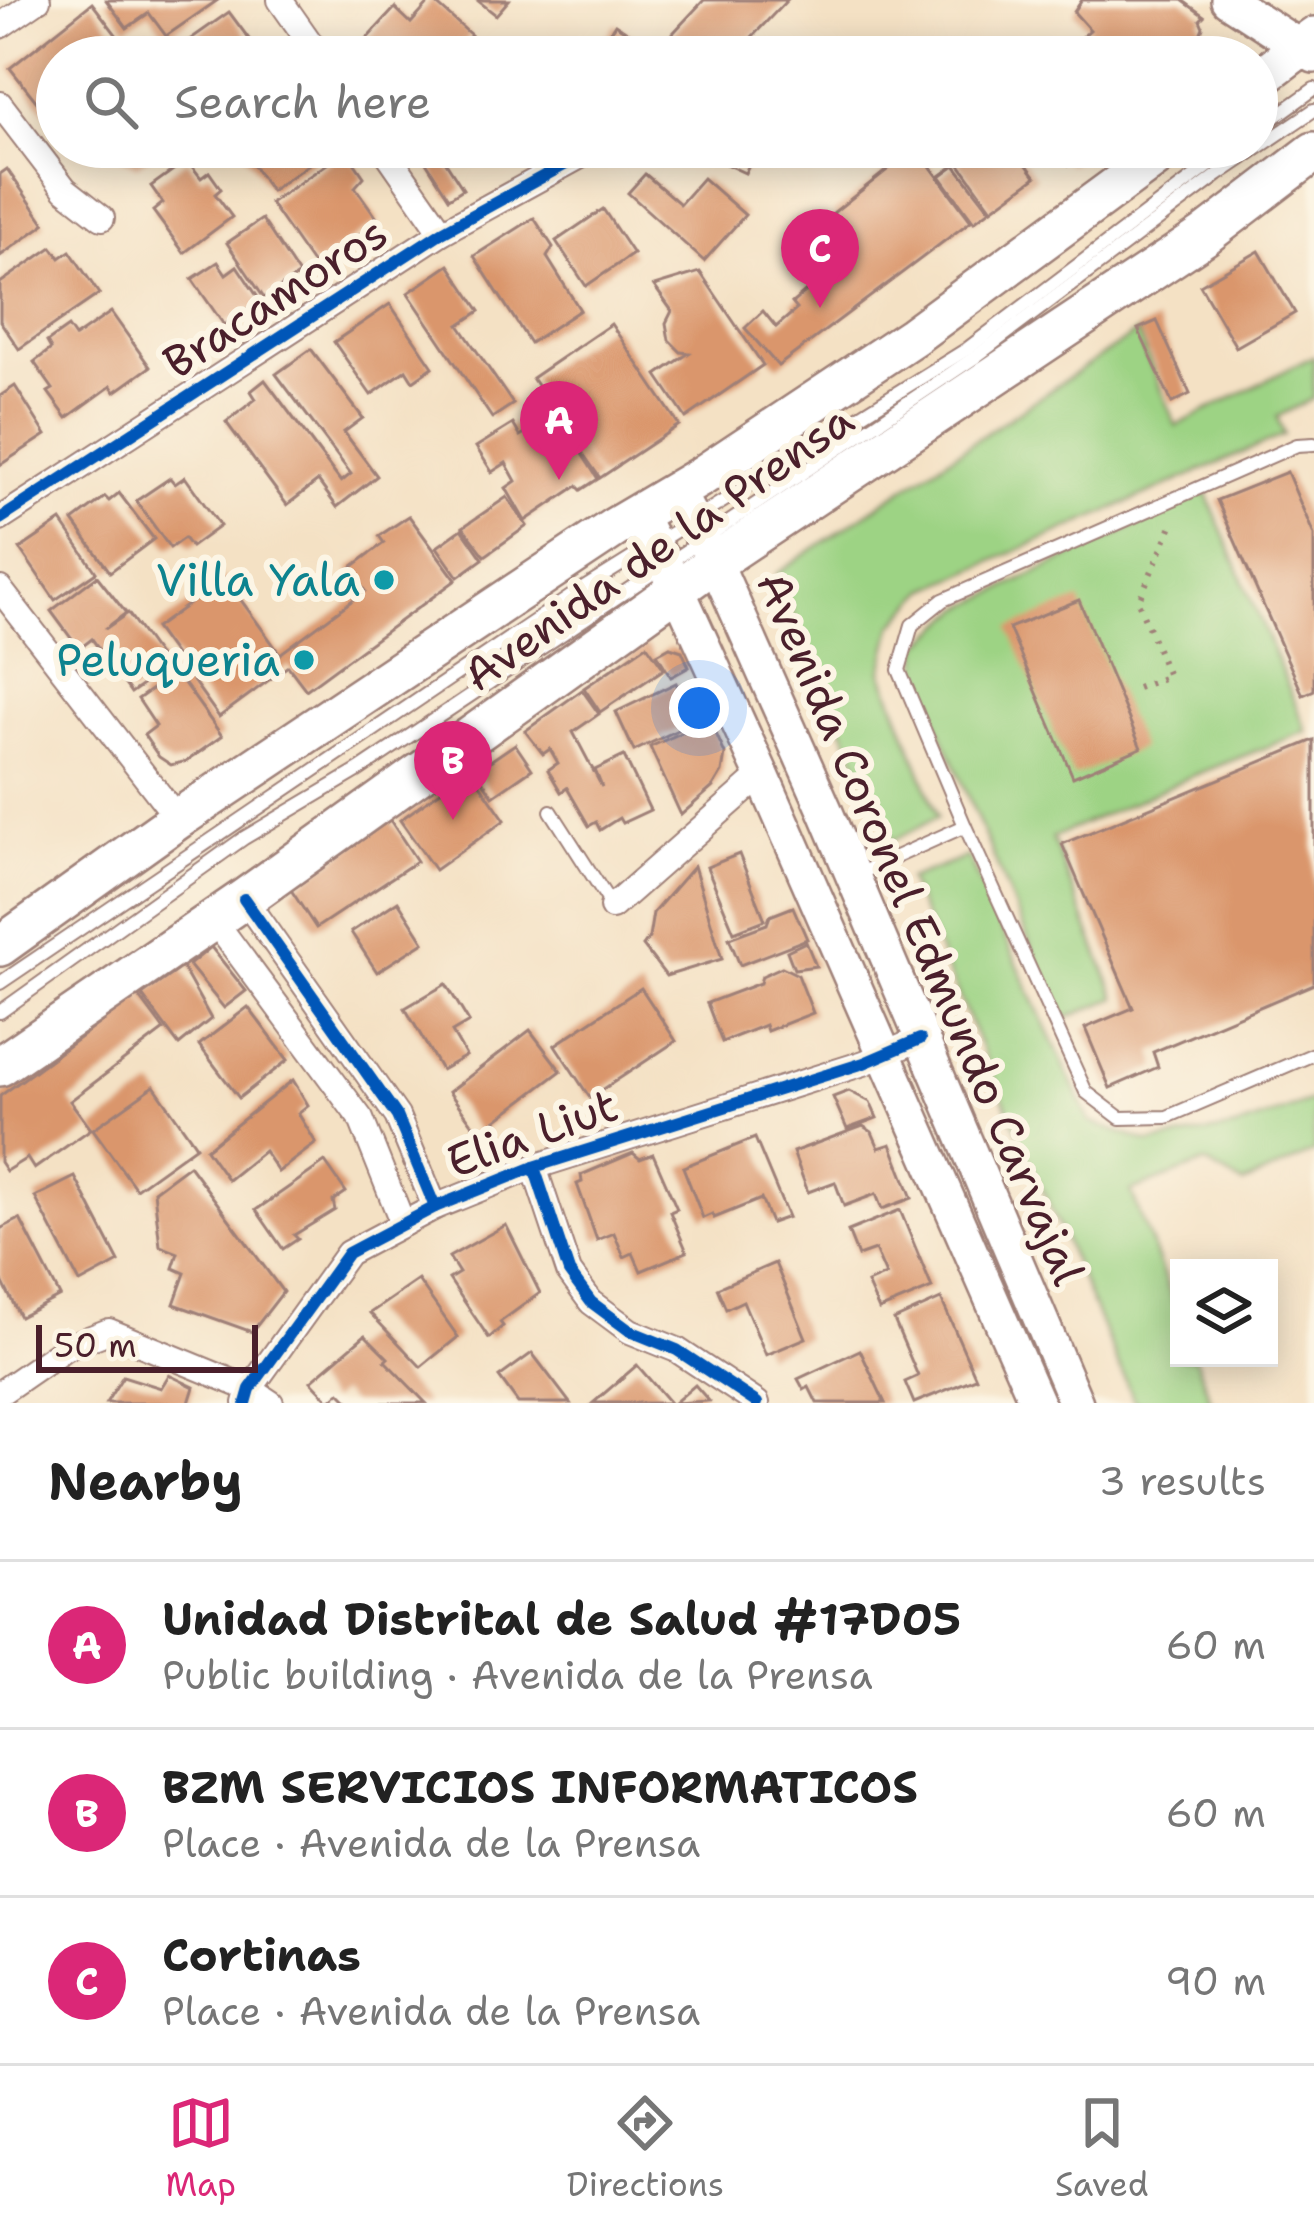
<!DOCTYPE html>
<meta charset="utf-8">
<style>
:root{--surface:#fff;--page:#f2f2f2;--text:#222;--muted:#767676;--line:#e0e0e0;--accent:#db2777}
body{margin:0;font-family:"Shantell Sans",sans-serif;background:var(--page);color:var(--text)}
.controls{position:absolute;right:36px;bottom:36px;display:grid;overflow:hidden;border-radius:0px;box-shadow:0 6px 30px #0003}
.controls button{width:108px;height:108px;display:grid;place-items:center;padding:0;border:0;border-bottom:3px solid var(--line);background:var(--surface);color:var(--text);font:60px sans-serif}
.scale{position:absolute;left:36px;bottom:30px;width:222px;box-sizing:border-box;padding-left:12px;border:6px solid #4a1f2b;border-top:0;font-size:33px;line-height:42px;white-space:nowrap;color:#4a1f2b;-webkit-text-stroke:9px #fcf5e5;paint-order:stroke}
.you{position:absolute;left:699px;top:708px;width:42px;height:42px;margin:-30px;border:9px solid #fff;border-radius:50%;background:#1a73e8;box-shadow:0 0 0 18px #1a73e833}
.badge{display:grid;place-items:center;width:78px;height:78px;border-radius:50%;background:var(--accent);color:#fff;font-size:39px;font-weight:700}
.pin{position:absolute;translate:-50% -99px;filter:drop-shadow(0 3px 6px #0008)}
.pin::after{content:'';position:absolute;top:63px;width:42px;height:36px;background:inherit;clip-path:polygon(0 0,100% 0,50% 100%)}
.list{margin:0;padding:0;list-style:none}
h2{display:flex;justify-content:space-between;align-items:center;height:156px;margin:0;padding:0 48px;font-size:51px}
h2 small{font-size:39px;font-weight:400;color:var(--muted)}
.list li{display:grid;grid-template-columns:78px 1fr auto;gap:36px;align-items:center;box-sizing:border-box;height:168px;padding:0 48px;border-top:3px solid var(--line)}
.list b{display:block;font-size:45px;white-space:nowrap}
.list p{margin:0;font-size:39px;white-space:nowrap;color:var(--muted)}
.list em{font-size:39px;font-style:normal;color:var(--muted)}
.icon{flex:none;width:66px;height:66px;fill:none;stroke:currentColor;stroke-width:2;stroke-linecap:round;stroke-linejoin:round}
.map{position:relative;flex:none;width:1314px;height:1403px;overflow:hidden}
.search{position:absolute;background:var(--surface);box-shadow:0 6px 30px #0003;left:36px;right:36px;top:36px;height:132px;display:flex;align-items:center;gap:30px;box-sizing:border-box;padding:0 42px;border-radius:66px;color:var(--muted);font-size:45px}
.sheet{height:660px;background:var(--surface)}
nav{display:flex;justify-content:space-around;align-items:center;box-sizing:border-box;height:168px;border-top:3px solid var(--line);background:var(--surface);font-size:33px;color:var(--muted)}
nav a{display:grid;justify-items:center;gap:6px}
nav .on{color:var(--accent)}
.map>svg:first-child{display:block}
.green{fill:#9dd384;stroke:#747958;stroke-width:3}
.building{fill:#da966c}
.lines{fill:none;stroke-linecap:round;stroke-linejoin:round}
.service-casing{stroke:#9f8078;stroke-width:16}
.minor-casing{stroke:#9f8078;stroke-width:28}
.secondary-casing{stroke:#9f8078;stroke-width:38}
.primary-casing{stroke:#9f8078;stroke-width:44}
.path{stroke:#9f8078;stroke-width:6;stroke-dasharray:3 9;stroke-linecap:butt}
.service{stroke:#fff;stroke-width:12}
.minor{stroke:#fff;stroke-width:24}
.secondary{stroke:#fff;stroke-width:33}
.primary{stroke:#fff;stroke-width:39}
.cycleway-casing{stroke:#fcf5e5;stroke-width:20}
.cycleway{stroke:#0057b8;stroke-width:12}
.culture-dot{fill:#0f9aa8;stroke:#fcf5e5;stroke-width:4.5}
.labels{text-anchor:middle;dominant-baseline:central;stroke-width:12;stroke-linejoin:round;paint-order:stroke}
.street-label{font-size:45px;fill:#4a1f2b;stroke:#fcf5e5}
.culture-label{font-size:45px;fill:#0d838f;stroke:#fcf5e5;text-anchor:end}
</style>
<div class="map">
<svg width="1314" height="1403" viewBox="0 0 1314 1403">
<rect width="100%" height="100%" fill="#fcf5e5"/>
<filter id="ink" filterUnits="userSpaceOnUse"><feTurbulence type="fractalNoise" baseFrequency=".00833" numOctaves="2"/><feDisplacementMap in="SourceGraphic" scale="24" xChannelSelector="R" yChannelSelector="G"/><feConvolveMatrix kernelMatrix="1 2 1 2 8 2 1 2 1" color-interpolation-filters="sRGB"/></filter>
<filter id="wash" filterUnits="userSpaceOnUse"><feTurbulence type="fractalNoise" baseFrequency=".004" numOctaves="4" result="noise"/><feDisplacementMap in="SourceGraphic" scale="48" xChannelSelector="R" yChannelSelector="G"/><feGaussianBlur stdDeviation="2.7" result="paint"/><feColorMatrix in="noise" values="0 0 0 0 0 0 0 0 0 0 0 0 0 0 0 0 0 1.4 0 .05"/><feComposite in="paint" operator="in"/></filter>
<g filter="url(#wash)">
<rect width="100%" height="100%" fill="#f4e1c4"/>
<g class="green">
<path d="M1137 332 1176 426 1314 356V398L1277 417 1284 435 926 590 893 626 882 671 938 817 892 841 776 574Z"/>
<path d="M1206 492 1307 731 1192 776 1052 838 1116 998 1062 1020 920 682 919 646 961 609Z"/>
<path d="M968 857 1090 1122 1150 1143 1236 1128 1314 1100V1152L1243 1184 1205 1163 1131 1191 1179 1317V1358H1195L1212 1403H1135L908 879Z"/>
</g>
<g id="blocks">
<g class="building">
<path d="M106 0H218L166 36 149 13 127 28Z"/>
<path d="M432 0 471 35 451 57H376L362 44 395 8 411 23Z"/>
<path d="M477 0H509L496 15Z"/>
<path d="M704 0H787L733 57H670L660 47Z"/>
<path d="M1082 0H1182L1204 16 1200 20 1203 27 1198 40 1201 43 1187 57H1060L1090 30 1074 12Z"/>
<path d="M92 3 131 54 57 57V116L51 120 10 68Z"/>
<path d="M229 12 252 43 233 57H195L185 43Z"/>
<path d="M615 24 657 52 653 57H594Z"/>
<path d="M103 147H166L136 166Z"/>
<path d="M240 147H333L271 191Z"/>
<path d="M432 147H436L463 189 449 198 421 154Z"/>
<path d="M689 147H751L756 150 745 173Z"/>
<path d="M916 147 971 221 778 366 745 328 763 311 776 327 797 309 792 303 822 278 807 257 844 228 833 213Z"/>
<path d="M956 147H990L994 153 1002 147H1013L1036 177 992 209 950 151Z"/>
<path d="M1052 147H1089L1069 165Z"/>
<path d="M346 151 364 177 355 187 379 221 314 266 270 203Z"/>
<path d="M187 160 201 178 209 172 221 189 215 194 232 217 184 253 153 211 163 203 151 186Z"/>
<path d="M955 165 990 210 974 222 940 176Z"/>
<path d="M7 169 45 224 0 256V174Z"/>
<path d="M645 174 680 204 703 178 745 215 704 261 628 193Z"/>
<path d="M603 209 633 254 586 286 556 241Z"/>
<path d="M534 218 553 247 547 257 580 310 530 343 474 256Z"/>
<path d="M262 219 299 275 264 298 227 243Z"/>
<path d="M52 247 60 258 70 251 99 294 19 349 0 321V283Z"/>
<path d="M1259 251 1295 313 1236 347 1200 285Z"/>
<path d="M218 262 226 274 237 266 271 317 260 325 249 308 224 325 192 279Z"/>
<path d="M449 265 480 311 459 325 513 404 492 418 408 293Z"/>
<path d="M700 272 763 365 686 418 657 375 689 353 681 352 669 340 666 323 672 311 654 286Z"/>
<path d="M390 304 433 367 413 381 406 370 371 395 334 342Z"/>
<path d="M111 312 150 367 115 392 111 386 67 418 48 392 53 389 34 362 51 349 47 342 68 327 75 337Z"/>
<path d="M1157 321 1190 394 1172 403 1138 329Z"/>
<path d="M611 324 679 425 600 478 568 432 598 479 581 490 577 486 525 521 506 488 516 481 506 463 492 472 476 447 513 424 520 436 538 425 541 431 559 418 532 378Z"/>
<path d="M311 349 363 418 344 432 377 476 337 507 318 481 287 505 226 422 256 399 251 391 265 380 341 482 351 474 276 374Z"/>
<path d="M15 386 46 435 0 465V396Z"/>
<path d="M1287 472 1314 535V690L1303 695 1217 500Z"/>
<path d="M185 477 220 526 191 547 184 538 170 548 136 501 170 478 175 484Z"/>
<path d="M119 493 154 539 110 572 73 521 105 497 109 501Z"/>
<path d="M507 497 527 526 485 556 463 527Z"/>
<path d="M409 516 456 580 306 690 288 666 219 717 155 628 225 578 280 654 365 591 349 569 384 543 379 536Z"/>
<path d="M61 521 96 572 55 600 20 549Z"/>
<path d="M462 529 483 559 458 577 437 547Z"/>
<path d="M97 576 126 613 105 629 128 613 167 668 131 693 92 639 79 649 51 611Z"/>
<path d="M1079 600 1141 748 1073 777 1009 628Z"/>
<path d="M647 645 664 669 600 712 584 688Z"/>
<path d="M670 647 682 651 689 667 671 677 657 654Z"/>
<path d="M176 672 222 736 187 761 171 765 159 757 144 735 156 726 138 699Z"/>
<path d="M676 683 694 722 634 751 616 712Z"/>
<path d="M582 690 599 714 573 732 602 787 595 770 624 756 650 810 622 823 619 818 600 830 596 822 589 826 567 788 561 792 548 770 558 763 550 749 543 754 525 731Z"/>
<path d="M710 720 725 754 722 772 713 787 681 815 650 747Z"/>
<path d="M1314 740V984L1153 1052 1158 1067 1110 1088 1085 1028 1133 1008 1062 844Z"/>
<path d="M515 744 532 769 493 796 476 771Z"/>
<path d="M470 770 505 820 435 870 400 820Z"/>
<path d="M390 820 417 861 316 928 291 890Z"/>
<path d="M739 854 765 920 734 932 707 867Z"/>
<path d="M694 866 722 959 666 976 643 946 649 938 653 913Z"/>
<path d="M398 901 424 942 377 972 351 932Z"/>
<path d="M793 907 807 939 740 965 729 938 767 924 770 916Z"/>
<path d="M806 942 816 966 794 969 787 951Z"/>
<path d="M211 947 246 991 224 1008 189 965Z"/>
<path d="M182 967 211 1019 179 1045 142 995Z"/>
<path d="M782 967 798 975 813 1013 767 1031 765 1025 722 1042 707 1003 760 983 762 976Z"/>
<path d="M446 984 469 1022 452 1032 466 1056 441 1070 405 1008Z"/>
<path d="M641 988 676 1041 590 1098 555 1045Z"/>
<path d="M138 995 164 1030 70 1101 91 1129 34 1169 27 1158 6 1171 0 1162V1096Z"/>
<path d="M248 1007 288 1060 239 1098 199 1045Z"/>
<path d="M530 1030 561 1071 479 1133 449 1092Z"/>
<path d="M293 1080 308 1105 298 1113 316 1143 278 1172 264 1151 228 1180 206 1149Z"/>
<path d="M154 1086 196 1146 136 1189 93 1129Z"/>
<path d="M849 1091 870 1102 877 1118 847 1129 833 1097Z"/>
<path d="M863 1126 872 1132 879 1148 891 1144 912 1198 882 1209 876 1194 844 1206 835 1182 808 1192 793 1152Z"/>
<path d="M755 1138 788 1217 771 1223 761 1199 714 1218 712 1214 703 1218 683 1167Z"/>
<path d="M633 1153 640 1159 653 1154 677 1209 670 1212 687 1252 641 1271 633 1253 624 1257 614 1233 597 1240 577 1184 582 1182 581 1175Z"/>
<path d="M325 1162 346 1192 333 1201 335 1210 294 1235 298 1239 283 1249 256 1210Z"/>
<path d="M189 1165 283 1292 252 1332 174 1304 185 1273 173 1268 178 1253 160 1246 154 1191Z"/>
<path d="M75 1177 119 1262 80 1283 35 1197Z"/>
<path d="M900 1210 932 1288 879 1310 867 1283 886 1275 875 1250 858 1256 848 1231Z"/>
<path d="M20 1219 60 1296 20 1317 0 1277V1229Z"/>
<path d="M506 1225 540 1293 500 1322 503 1326 489 1338 449 1279 459 1273 449 1257Z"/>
<path d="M775 1263 806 1338 766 1355 743 1301 726 1309 717 1288Z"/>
<path d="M418 1280 458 1337 421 1367 370 1313Z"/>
<path d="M941 1299 976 1378 914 1403 905 1382 918 1376 894 1320Z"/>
<path d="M365 1335 388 1358 385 1361 426 1403H351L340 1392 330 1401 311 1381Z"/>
<path d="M860 1350 885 1403H817L809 1387 804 1390 798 1379Z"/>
<path d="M532 1353 570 1403H518L499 1377Z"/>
<path d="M637 1365 670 1403H593Z"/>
<path d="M169 1375 194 1387 189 1403H106L123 1376 161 1388Z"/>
<path d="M695 1385 709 1401 674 1403Z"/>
</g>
</g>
</g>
<g filter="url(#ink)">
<use href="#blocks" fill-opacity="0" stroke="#9f8078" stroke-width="3"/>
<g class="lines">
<g class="service-casing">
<g id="service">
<path d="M1257 130 1314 89"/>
<path d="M1314 444 1297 445 943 600 912 625 899 670 965 826 1086 1092 1120 1118 1167 1117 1314 1054"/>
<path d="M551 811 612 906"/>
<path d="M858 874 965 826"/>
<path d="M0 983 576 593 967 349 1234 147"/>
<path d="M0 1012 244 838 359 770 974 358 1218 175 1314 110"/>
</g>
</g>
<g class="minor-casing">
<g id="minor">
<path d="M280 0 320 57"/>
<path d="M0 26 38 0"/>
<path d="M0 104 65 189 102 218"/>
<path d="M383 147 442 232"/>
<path d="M0 519 442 232 597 147"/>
<path d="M0 589 178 819"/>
<path d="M244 899 397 1116 435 1207"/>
<path d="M612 907 762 775"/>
<path d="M213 919 361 1119 403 1224"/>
<path d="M534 1167 569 1272 591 1302 630 1331 677 1350 757 1403"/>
<path d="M0 1393 65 1348 109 1331 250 1389 271 1403"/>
<path d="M246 1403 250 1389 348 1253 435 1207 534 1167 864 1063 920 1039"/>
</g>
</g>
<g class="secondary-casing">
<g id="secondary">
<path d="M1228 0 1314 56"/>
<path d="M677 491 715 562 825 810 1076 1403"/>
<path d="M638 513 677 588 762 775 1037 1403"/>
</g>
</g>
<g class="primary-casing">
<g id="primary">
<path d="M1257 80 1314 37"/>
<path d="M0 946 178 819 614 528 702 476 913 336 1170 147"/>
<path d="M0 1066 244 899 715 562 1204 236 1314 152"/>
</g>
</g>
<path class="path" d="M1137 688 1168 676 1138 602 1174 521"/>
<use href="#service" class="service"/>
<use href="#minor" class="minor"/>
<use href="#secondary" class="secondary"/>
<use href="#primary" class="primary"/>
<g class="cycleway-casing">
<g id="cycleway">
<path d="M0 519 442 232 597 147"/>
<path d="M244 899 397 1116 435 1207"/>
<path d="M534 1167 569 1272 591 1302 630 1331 677 1350 757 1403"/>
<path d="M246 1403 250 1389 348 1253 435 1207 534 1167 864 1063 920 1039"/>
</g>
</g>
<use href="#cycleway" class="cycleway"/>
</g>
</g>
<g class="culture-dot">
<circle cx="384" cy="580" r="12"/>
<circle cx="304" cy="660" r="12"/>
</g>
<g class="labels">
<g class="street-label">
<text transform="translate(275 297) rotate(-33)">Bracamoros</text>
<text transform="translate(658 547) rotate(-35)">Avenida de la Prensa</text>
<text transform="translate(921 928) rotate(67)">Avenida Coronel Edmundo Carvajal</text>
<text transform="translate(532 1133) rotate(-20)">Elia Liut</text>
</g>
<g class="culture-label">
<text x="360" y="580">Villa Yala</text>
<text x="280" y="660">Peluqueria</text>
</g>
</g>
</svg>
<div class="controls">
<button><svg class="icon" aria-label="layers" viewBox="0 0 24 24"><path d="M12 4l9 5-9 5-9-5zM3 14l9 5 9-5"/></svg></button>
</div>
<div class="scale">50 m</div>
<div class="you"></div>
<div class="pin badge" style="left:559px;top:480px">A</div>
<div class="pin badge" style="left:453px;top:820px">B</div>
<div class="pin badge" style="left:820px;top:308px">C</div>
<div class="search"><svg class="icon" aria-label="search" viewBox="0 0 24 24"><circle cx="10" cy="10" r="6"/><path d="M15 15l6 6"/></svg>Search here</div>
</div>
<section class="sheet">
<h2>Nearby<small>3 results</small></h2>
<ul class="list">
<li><span class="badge">A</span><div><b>Unidad Distrital de Salud #17D05</b><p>Public building · Avenida de la Prensa</p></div><em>60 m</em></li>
<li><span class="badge">B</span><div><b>BZM SERVICIOS INFORMATICOS</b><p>Place · Avenida de la Prensa</p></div><em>60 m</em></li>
<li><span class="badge">C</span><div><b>Cortinas</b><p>Place · Avenida de la Prensa</p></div><em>90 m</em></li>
</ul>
</section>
<nav>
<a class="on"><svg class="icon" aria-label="map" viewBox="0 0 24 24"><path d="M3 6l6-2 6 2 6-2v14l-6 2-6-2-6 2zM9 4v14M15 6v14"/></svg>Map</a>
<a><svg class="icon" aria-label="directions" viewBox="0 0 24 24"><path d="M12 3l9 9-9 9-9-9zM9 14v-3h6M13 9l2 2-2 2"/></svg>Directions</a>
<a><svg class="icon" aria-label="saved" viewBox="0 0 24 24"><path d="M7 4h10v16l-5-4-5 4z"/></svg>Saved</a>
</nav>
